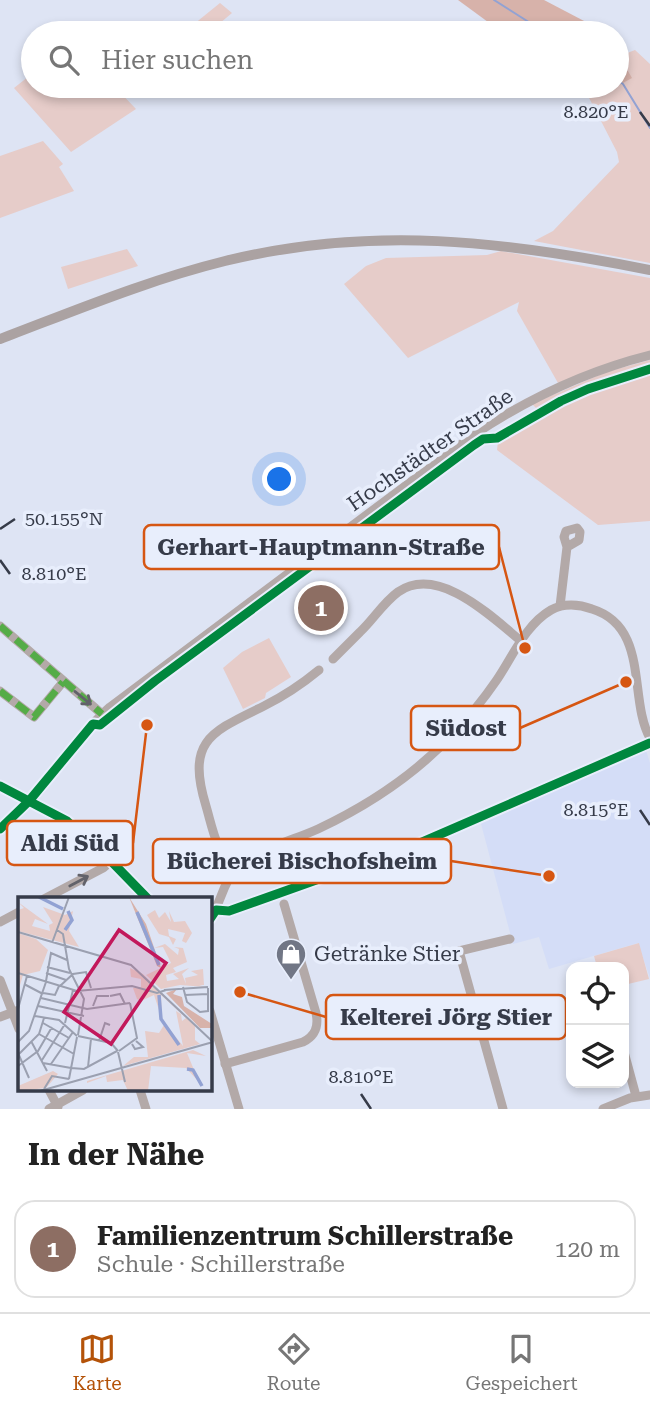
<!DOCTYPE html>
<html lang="de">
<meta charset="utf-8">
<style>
:root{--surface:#fff;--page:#f2f2f2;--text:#222;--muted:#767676;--line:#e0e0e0;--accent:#b45309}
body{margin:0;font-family:"Roboto Serif",serif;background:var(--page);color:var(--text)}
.controls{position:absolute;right:21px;bottom:21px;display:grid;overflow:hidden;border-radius:14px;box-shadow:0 4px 10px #0003}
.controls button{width:63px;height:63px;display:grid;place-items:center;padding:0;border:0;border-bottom:2px solid var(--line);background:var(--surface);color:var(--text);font:35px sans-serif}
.you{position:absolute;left:280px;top:480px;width:24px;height:24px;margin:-18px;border:5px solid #fff;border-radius:50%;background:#1a73e8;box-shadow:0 0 0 10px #1a73e833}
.badge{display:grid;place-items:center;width:46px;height:46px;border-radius:50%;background:var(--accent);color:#fff;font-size:23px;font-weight:700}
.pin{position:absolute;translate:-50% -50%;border:4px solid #fff;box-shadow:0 2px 7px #0006}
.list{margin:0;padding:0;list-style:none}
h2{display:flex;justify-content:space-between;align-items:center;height:91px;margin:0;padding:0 28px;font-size:30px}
h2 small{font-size:23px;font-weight:400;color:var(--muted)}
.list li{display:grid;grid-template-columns:46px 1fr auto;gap:21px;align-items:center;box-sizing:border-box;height:98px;margin:0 14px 14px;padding:0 14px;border:2px solid var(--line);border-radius:21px}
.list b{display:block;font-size:26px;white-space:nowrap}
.list p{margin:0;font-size:23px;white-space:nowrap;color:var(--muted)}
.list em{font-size:23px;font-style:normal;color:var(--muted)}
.icon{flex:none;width:38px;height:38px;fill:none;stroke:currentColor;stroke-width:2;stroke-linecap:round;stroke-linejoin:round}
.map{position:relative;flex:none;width:650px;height:1109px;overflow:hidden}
.search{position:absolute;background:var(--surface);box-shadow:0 4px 10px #0003;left:21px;right:21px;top:21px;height:77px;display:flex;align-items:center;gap:18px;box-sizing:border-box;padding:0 24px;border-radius:38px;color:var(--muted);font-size:26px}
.sheet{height:203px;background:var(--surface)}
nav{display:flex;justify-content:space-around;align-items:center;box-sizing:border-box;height:98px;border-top:2px solid var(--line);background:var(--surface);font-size:19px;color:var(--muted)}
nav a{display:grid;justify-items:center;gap:4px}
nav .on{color:var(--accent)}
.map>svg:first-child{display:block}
.built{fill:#d4ddf7}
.green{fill:#e6ccc9}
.forest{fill:#d7b2aa}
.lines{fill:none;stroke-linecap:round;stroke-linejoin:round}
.stream{stroke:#92a2d3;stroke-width:2}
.minor{stroke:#b3a9a8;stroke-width:9}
.major{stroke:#aba2a2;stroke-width:10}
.quiet{stroke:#55ac47;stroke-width:7;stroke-dasharray:14 7;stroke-linecap:butt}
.cycleway-casing{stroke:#e8eefc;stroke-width:13}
.cycleway{stroke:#00873e;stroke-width:9}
.oneway{stroke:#62626a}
.ticks{fill:none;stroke:#363b49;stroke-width:2.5}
.labels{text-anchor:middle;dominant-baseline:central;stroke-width:7;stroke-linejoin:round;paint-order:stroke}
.street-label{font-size:21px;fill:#363b49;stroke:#e8eefc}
.poi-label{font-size:21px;fill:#363b49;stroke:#e8eefc;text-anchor:start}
.inset-river{fill:none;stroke:#92a2d3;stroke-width:3.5}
.inset-road{fill:none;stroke:#9ba0b0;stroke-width:2}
.view{fill:#c2185b;fill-opacity:0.15;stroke:#c2185b;stroke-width:3.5}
.inset-edge{fill:none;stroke:#363b49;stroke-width:3.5}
.ticks-label{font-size:18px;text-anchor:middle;fill:#363b49;stroke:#e8eefc;stroke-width:7;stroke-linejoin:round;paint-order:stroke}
.leader{fill:none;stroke:#d65612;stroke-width:2.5}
.callout-dot{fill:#d65612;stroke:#e8eefc;stroke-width:2.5}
.callout{fill:#e8eefc;stroke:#d65612;stroke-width:2.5}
.callout-label{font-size:23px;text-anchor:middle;font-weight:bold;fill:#363b49}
</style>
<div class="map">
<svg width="650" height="1109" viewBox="0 0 650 1109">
<rect width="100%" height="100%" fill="#dee4f4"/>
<path class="built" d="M646 750 650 763V978L638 943 549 969 539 937 513 944 480 820Z"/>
<g class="green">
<path d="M220 3 232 13 208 33H183Z"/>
<path d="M635 50 650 64V263L534 241 553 231 619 162 617 152 586 92 614 88 631 78 628 71 617 63V57Z"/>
<path d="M33 73V86H114L136 109 71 152 14 88Z"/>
<path d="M43 141 63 164 59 167 74 191 0 218V156Z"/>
<path d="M127 249 138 266 68 289 61 267Z"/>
<path d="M501 251 650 278V351L558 383 517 311 519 302 408 358 344 284 366 266 386 258 487 255Z"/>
<path d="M650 360V366L586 387 543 406 536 408 532 404 606 372Z"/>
<path d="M650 372V521L598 525 497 450 498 441 531 423 541 412 590 392Z"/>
<path d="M480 435 484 436 212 637 210 635Z"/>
<path d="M269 638 291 677 266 693 265 698 243 709 223 668 242 652Z"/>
<path d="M639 943 649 979 624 985V967H597L594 956Z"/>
</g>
<g class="forest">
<path d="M458 0H544L607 33H503Z"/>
<path d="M617 63 628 71 632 78 614 88 586 92 583 86H617Z"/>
</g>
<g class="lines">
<g class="stream">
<path d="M494 0 546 33"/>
<path d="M617 80 623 84 650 128"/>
</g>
<g class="minor">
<path d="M560 606 567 547 564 537 566 531 577 528 580 532 579 540 567 547"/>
<path d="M0 626 102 714"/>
<path d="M333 659C342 650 351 641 360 632 373 620 383 603 398 592 438 564 492 617 521 641"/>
<path d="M0 691 34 717 63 682"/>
<path d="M0 786 67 821 111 861 148 899"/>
<path d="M0 829C45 797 69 743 110 707L472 436C527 399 586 371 650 355"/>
<path d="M235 869C216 852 213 830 206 806 186 740 211 732 264 706 284 696 302 684 319 670"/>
<path d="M44 899 103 868 111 861"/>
<path d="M210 919C221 903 223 882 237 867 252 851 297 839 318 829 367 806 415 774 452 735 468 718 483 700 496 681 512 658 525 625 551 610 563 603 579 604 592 609 650 627 628 699 650 738"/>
<path d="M0 922 19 912"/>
<path d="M0 980 19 1029"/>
<path d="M210 1011 239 1109"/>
<path d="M0 1017 19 1010"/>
<path d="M528 1024 571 1011"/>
<path d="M624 1052 636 1096"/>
<path d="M225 1064 303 1042C315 1036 319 1027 316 1013L284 904"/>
<path d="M49 1090 58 1107"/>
<path d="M140 1090 146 1109"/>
<path d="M49 1109 83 1090"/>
<path d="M503 1109 459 951 510 939"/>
<path d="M603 1109 630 1098 650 1095"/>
</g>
<path class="major" d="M0 339C74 311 148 280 225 261 372 225 504 241 650 270"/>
<g class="quiet">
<path d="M0 626 102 714"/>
<path d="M0 691 34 717 63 682"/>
</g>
<g class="cycleway-casing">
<g id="cycleway">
<path d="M0 786 67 821 111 861 148 899"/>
<path d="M0 829 29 801 93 724 100 725 155 681 474 445 483 439 497 438 561 401 588 389 650 369"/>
<path d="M210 919 216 910 229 911 420 843 650 743"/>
</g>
</g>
<use href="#cycleway" class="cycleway"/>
</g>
<defs><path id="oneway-shaft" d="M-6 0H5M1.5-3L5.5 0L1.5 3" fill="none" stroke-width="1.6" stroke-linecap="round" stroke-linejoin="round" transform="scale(1.75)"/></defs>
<g class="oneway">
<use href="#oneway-shaft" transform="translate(83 698) rotate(39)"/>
<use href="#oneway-shaft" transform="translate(79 881) rotate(-28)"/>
</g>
<path class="ticks" d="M640 112 650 126M0 529 15 519M0 560 10 574M640 810 650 825M361 1094 371 1109"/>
<defs>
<g id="shop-pin" transform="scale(1.575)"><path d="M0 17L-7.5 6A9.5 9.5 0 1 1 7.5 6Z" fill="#717685" stroke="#e8eefc"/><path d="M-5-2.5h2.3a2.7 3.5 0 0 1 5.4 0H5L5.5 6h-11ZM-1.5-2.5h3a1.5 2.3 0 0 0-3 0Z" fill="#fff"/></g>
</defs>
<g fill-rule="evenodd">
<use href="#shop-pin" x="291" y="954"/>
</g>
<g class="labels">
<g class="street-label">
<text transform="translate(430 450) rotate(-35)">Hochstädter Straße</text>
</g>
<g class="poi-label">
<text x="314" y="954">Getränke Stier</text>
</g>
</g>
<g transform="translate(18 897)">
<rect width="194" height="194" fill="#dee4f4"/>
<path d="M0 5 30 27 17 22 14 29 32 34 31 28 35 26 25 10 47 18 55 14 51 34 61 50 0 34V13L6 11ZM137 13 141 21 147 15 153 25 151 14 156 25 167 24 174 36 168 46 164 44 167 36 150 32 151 39 158 42 155 48 151 40 141 37 129 18ZM0 36 18 42 30 53 22 74 5 78 0 95ZM147 47 160 58 161 52 156 50 165 51 169 65 155 71 158 75 148 78 149 84 161 82 155 77 171 71 164 77 168 87 167 81 180 78 173 74 185 72 186 88H181L188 90 162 88 143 92 128 78 153 66 145 50 136 51ZM112 71 125 77 177 129V143L182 147 105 169 116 160H130L127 134 141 136 146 128 136 98 123 104 119 102 115 91 123 90V82L113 80ZM143 98 168 121 164 124 163 117 158 114 165 149 144 123ZM175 153 188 159 169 156 181 185 168 171 133 169 130 194H110L105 183 89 185 88 179 69 186V184ZM35 174 40 177 28 191 0 194V189Z" fill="#e6ccc9" fill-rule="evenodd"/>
<path d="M111 0 128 27 143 71 139 69ZM159 92 155 97 164 100 166 109 194 127 193 131H182L148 96Z" fill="#d7b2aa"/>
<path class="inset-river" d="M21 0 45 12M119 15 141 68M47 33 54 23 50 14M141 98 143 122 161 148M169 172 175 173 184 189"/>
<path class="inset-road" d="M39 33 45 37 51 72 66 102 60 138M0 35 113 68 195 145M34 46 51 0M29 70 52 76M0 76 59 94 114 89 139 96 148 93M28 76 48 83M28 84 33 56 49 63M6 87 25 97M42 89 55 77 68 75 73 91M165 90 169 105 182 115 190 114V91M146 93 190 90M25 96 37 98 41 89M167 98 190 97M92 99 102 97 107 107M23 101 69 112 112 106M20 109 66 119M75 109 79 99H91M0 112 9 79M17 119 41 123 59 139M25 126 51 141M47 126 55 93M21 137 56 157M60 139 93 146 100 154M13 144 29 174M81 144 87 126 92 128M0 145 11 134 28 85M114 147 117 152 125 150 118 144M101 154 119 141 112 106M100 155 107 185M0 156 11 181M0 158 21 137 26 121M24 163 47 127M25 166 53 171M33 167 55 135M0 169 20 154 34 130M70 170 73 142M53 171 66 172 99 154M51 182 59 140M26 192 34 179 51 182M22 194 195 145"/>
<path class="view" d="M101 33 148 66 93 147 46 115Z"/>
<rect width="194" height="194" class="inset-edge"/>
</g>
<g class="ticks-label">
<text x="596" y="118">8.820°E</text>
<text x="64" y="525">50.155°N</text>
<text x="54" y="580">8.810°E</text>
<text x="596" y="816">8.815°E</text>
<text x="361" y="1083">8.810°E</text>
</g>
<path class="leader" d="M525 648L499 547M626 682L520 728M147 725L133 843M549 876L451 861M240 992L326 1017"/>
<g class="callout-dot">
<circle cx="525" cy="648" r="7"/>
<circle cx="626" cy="682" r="7"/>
<circle cx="147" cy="725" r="7"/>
<circle cx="549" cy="876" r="7"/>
<circle cx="240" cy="992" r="7"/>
</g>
<g class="callout">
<rect x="144" y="525" width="355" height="44" rx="7"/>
<rect x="411" y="706" width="109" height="44" rx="7"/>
<rect x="7" y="821" width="126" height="44" rx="7"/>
<rect x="153" y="839" width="298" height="44" rx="7"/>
<rect x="326" y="995" width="240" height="44" rx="7"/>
</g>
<g class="callout-label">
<text x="321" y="555">Gerhart-Hauptmann-Straße</text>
<text x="466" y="736">Südost</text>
<text x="70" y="851">Aldi Süd</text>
<text x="302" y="869">Bücherei Bischofsheim</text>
<text x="446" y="1025">Kelterei Jörg Stier</text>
</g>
</svg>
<div class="controls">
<button><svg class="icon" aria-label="locate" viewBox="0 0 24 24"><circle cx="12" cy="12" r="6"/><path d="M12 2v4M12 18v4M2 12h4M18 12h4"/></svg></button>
<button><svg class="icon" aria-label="layers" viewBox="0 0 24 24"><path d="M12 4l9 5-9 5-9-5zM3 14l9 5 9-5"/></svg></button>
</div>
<div class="you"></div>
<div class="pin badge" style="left:321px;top:608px;background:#8d6e63">1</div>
<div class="search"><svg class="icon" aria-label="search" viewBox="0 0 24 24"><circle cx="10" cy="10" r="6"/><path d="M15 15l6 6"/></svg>Hier suchen</div>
</div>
<section class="sheet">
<h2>In der Nähe<small></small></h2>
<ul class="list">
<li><span class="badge" style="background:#8d6e63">1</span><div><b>Familienzentrum Schillerstraße</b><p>Schule · Schillerstraße</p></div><em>120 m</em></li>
</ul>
</section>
<nav>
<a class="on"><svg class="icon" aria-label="map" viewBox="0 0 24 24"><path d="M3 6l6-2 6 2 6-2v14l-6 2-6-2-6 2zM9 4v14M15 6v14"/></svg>Karte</a>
<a><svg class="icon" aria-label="directions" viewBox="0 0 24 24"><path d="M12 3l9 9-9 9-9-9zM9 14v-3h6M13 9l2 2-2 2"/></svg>Route</a>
<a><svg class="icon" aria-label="saved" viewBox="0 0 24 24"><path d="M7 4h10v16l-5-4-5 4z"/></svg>Gespeichert</a>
</nav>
